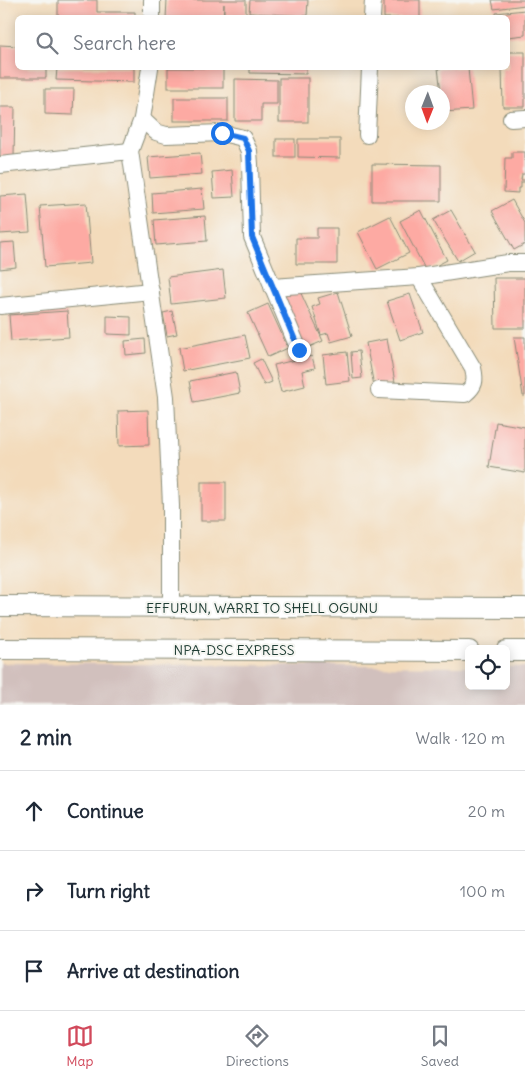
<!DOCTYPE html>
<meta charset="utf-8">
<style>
:root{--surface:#fff;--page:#f2f2f3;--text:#1f2937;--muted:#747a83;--line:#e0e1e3;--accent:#d1495b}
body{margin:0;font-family:Delius,sans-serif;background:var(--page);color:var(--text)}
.controls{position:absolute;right:15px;bottom:15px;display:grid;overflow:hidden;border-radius:8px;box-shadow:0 2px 12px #0003}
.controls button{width:45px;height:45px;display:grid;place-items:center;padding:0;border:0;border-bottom:1px solid var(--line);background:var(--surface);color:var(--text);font:25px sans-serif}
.compass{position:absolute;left:405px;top:85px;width:45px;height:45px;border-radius:50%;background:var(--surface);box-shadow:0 2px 12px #0003;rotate:181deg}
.stop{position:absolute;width:15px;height:15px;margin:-11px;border:4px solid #1a73e8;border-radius:50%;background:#fff}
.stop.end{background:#1a73e8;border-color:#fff;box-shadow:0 1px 5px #0008}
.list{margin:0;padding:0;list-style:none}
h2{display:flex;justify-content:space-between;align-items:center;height:65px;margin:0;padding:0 20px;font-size:21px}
h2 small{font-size:16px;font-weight:400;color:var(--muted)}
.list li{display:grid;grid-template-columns:32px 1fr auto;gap:15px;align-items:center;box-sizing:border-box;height:80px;padding:0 20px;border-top:1px solid var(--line)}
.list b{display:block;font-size:19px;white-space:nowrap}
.list em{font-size:16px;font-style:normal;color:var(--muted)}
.icon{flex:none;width:28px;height:28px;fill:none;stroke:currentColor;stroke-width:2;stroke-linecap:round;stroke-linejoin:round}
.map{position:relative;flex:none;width:525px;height:705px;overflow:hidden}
.search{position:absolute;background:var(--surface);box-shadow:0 2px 12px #0003;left:15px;right:15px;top:15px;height:55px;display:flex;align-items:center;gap:12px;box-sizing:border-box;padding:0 18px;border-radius:8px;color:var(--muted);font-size:19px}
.sheet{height:305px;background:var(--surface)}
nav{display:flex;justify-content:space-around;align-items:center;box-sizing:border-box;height:70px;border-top:1px solid var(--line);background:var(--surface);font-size:14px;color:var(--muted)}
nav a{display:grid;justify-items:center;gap:2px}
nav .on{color:var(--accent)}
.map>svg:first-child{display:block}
.industrial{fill:#d1c0bd}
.building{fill:#fdaaa3}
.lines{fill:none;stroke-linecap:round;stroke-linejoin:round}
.minor-casing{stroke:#898c78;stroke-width:18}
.major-casing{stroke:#898c78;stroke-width:22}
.minor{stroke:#fff;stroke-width:16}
.major{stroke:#fff;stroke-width:20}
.route{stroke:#1a73e8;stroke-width:6}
.labels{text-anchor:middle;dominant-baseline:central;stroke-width:4;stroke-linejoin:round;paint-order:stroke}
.street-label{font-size:14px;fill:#1f3d34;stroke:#f6f6f2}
</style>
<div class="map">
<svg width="525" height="705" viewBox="0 0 525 705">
<rect width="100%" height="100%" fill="#f6f6f2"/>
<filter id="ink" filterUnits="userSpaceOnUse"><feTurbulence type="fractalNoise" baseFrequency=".02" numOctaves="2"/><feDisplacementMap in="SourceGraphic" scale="10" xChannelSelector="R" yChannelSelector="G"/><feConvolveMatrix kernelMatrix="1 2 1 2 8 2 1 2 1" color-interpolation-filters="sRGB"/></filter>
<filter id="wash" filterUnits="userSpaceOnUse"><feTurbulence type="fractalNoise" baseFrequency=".0096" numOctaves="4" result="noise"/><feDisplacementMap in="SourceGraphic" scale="20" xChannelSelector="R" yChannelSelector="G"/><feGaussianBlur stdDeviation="1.12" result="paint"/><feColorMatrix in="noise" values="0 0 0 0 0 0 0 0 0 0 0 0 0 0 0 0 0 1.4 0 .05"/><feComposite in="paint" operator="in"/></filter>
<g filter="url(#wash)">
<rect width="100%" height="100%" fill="#f3dbbb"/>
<path class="industrial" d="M0 663 469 667V686H506V667H525V705H0Z"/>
<g id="blocks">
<g class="building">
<path d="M58 0H97V12H135V18H58Z"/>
<path d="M167 0H246V15H224V4L223 18H166Z"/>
<path d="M250 0H308L307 16 249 13Z"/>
<rect x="384" y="0" width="36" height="18"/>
<path d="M492 0H525V5L494 9Z"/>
<path d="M525 10V35L508 37V18H496V13Z"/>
<path d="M0 45 18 46V68H46V78H0Z"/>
<path d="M508 52H525V107H503L502 68H508Z"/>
<path d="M57 68H134V82L56 80Z"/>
<rect x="168" y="68" width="55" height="20"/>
<path d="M250 68H306V74L250 73Z"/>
<path d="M438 68H468L472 110 443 112 442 92H441Z"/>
<rect x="279" y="78" width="29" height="44"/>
<path d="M235 79 277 80V104H261V121H235Z"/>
<path d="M45 89H74L73 115 45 114Z"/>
<rect x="174" y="98" width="54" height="23"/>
<path d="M0 107H15L14 157H0Z"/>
<rect x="276" y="139" width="19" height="18"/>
<path d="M298 139H340V158L298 157Z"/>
<path d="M512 152H525V174H522L521 180H525V182H521V188H518V193L504 192 505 158H512Z"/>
<path d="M200 153 202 174 150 178 148 157Z"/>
<path d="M372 164 441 165V201H372Z"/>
<path d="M232 170 234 197 214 198 212 172Z"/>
<path d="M202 189 204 209 153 213 152 193Z"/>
<path d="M27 194 30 232 0 234V196Z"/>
<path d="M512 200 525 223V244L514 250 492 211Z"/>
<path d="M86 203 91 263 45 267 40 206Z"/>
<path d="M421 210 447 260 426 271 400 221Z"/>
<path d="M451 210 475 251 458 261 433 220Z"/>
<path d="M205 216 207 241 156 245 154 220Z"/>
<path d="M390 216 409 253 377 269 358 232Z"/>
<path d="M317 228H337V264H296V238H317Z"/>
<path d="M14 242 16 267 0 269V243Z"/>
<path d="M223 270 226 298 171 304 168 277Z"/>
<path d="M494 278H525V328H495Z"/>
<path d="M298 287 323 341 302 350 278 296Z"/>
<path d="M338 292 352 336 331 342 328 333 321 335 312 307 320 304 318 298Z"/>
<path d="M410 294 423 332 400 340 387 301Z"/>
<path d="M268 304 288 348 268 357 248 313Z"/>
<path d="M67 311 69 337 11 341 9 315Z"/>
<path d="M172 311 177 334 167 336 163 313Z"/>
<path d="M107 316 131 317V335L107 334Z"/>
<path d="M245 335 250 358 183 371 179 348Z"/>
<path d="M514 337H525V396H523Z"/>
<path d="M145 339 146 353 126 355 125 341Z"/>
<path d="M387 339 395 382 374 386 366 343Z"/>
<path d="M359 351 362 378 353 379 351 352Z"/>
<path d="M347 352 350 381 326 384 323 355Z"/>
<path d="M312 356 315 368 302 371 305 386 281 392 274 365Z"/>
<path d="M261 359 272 382 264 385 253 363Z"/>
<path d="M236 372 240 393 194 402 190 381Z"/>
<path d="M148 410 149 445 119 446 118 411Z"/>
<path d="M496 422 525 427V473L489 467Z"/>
<rect x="201" y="482" width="25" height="39"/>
</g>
</g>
</g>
<g filter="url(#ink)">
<use href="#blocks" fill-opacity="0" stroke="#898c78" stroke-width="1"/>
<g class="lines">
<g class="minor-casing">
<g id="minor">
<path d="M152 0V18"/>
<path d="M372 18 373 0"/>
<path d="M150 68 142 119 130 151 166 397 171 506V608"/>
<path d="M142 119 156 132 166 135 222 133 243 138 249 151 250 164 252 237 299 350"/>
<path d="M511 119 525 118"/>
<path d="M367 135 370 68"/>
<path d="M0 165 130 151"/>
<path d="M272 287 419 277 508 263H525"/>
<path d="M0 306 151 291"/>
<path d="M379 390 465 394C475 386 476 381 473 368L419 277"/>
</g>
</g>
<g class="major-casing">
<g id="major">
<path d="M0 606 525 608"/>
<path d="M0 649 469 651"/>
<path d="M506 651H525"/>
</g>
</g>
<use href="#minor" class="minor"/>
<use href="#major" class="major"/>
</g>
</g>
<g class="lines" filter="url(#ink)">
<path class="route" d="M222 133 243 138 249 151 252 237 299 350"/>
</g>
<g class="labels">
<g class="street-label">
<text x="262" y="608">EFFURUN, WARRI TO SHELL OGUNU</text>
<text x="234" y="650">NPA-DSC EXPRESS</text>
</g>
</g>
</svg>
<div class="controls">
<button><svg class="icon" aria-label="locate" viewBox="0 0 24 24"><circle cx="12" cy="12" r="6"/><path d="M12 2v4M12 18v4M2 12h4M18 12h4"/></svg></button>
</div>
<svg class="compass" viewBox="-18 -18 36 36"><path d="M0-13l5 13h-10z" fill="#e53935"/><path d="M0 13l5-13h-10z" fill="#747a83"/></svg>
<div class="stop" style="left:222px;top:133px"></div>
<div class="stop end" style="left:299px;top:350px"></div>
<div class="search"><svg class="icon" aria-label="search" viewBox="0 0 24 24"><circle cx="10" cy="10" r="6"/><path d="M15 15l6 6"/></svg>Search here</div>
</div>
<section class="sheet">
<h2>2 min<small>Walk · 120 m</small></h2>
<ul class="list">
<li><svg class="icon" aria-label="ahead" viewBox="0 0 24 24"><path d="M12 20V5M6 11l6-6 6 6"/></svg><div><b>Continue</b></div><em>20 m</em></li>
<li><svg class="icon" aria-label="right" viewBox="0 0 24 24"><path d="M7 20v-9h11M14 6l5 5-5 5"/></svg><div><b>Turn right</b></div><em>100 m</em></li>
<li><svg class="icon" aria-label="arrive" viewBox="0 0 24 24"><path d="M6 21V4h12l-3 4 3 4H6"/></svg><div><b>Arrive at destination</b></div></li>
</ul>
</section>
<nav>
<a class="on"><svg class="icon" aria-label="map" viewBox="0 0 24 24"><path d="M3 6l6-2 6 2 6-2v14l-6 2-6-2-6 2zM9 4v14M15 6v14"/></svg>Map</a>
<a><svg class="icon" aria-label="directions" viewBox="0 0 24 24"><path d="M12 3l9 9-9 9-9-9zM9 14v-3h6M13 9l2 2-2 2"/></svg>Directions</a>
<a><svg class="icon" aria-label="saved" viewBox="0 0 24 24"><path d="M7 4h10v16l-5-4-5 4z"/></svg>Saved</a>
</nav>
